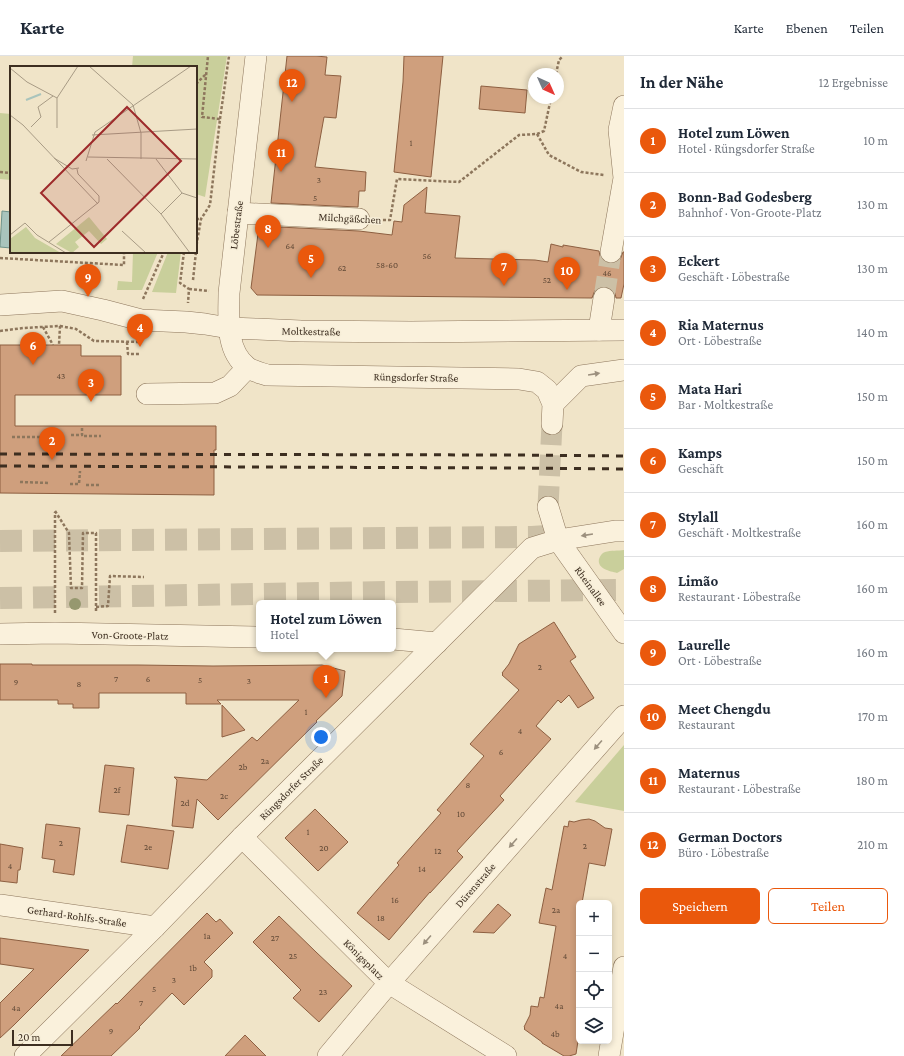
<!DOCTYPE html>
<html lang="de">
<meta charset="utf-8">
<style>
:root{--surface:#fff;--page:#f6f6f7;--text:#1f2937;--muted:#747a83;--line:#e0e1e3;--accent:#ea580c}
body{margin:0;font-family:"Crimson Pro",serif;background:var(--page);color:var(--text)}
.controls{position:absolute;right:12px;bottom:12px;display:grid;overflow:hidden;border-radius:6px;box-shadow:0 2px 6px #0003}
.controls button{width:36px;height:36px;display:grid;place-items:center;padding:0;border:0;border-bottom:1px solid var(--line);background:var(--surface);color:var(--text);font:20px sans-serif}
.compass{position:absolute;left:528px;top:12px;width:36px;height:36px;border-radius:50%;background:var(--surface);box-shadow:0 2px 6px #0003;rotate:135deg}
.scale{position:absolute;left:12px;bottom:10px;width:61px;box-sizing:border-box;padding-left:4px;border:2px solid #3d2e20;border-top:0;font-size:11px;line-height:14px;white-space:nowrap;color:#3d2e20;-webkit-text-stroke:3px #f7eed8;paint-order:stroke}
.you{position:absolute;left:321px;top:681px;width:14px;height:14px;margin:-10px;border:3px solid #fff;border-radius:50%;background:#1a73e8;box-shadow:0 0 0 6px #1a73e833}
.badge{display:grid;place-items:center;width:26px;height:26px;border-radius:50%;background:var(--accent);color:#fff;font-size:13px;font-weight:700}
.pin{position:absolute;translate:-50% -33px;filter:drop-shadow(0 1px 2px #0008)}
.pin::after{content:'';position:absolute;top:21px;width:14px;height:12px;background:inherit;clip-path:polygon(0 0,100% 0,50% 100%)}
.popup{position:absolute;left:256px;top:544px;width:140px;height:52px;box-sizing:border-box;display:grid;place-content:center;border-radius:6px;background:var(--surface);filter:drop-shadow(0 1px 3px #0005);font-size:13px;white-space:nowrap;color:var(--muted)}
.popup b{font-size:15px;color:var(--text)}
.popup::after{content:'';position:absolute;left:50%;top:100%;margin-left:-8px;border:8px solid transparent;border-top-color:var(--surface)}
.list{margin:0;padding:0;list-style:none}
h2{display:flex;justify-content:space-between;align-items:center;height:52px;margin:0;padding:0 16px;font-size:17px}
h2 small{font-size:13px;font-weight:400;color:var(--muted)}
.list li{display:grid;grid-template-columns:26px 1fr auto;gap:12px;align-items:center;box-sizing:border-box;height:64px;padding:0 16px;border-top:1px solid var(--line)}
.list b{display:block;font-size:15px;white-space:nowrap}
.list p{margin:0;font-size:13px;white-space:nowrap;color:var(--muted)}
.list em{font-size:13px;font-style:normal;color:var(--muted)}
.actions{display:flex;gap:8px;padding:12px 16px}
.actions a{flex:1;padding:9px 0;border:1px solid var(--accent);border-radius:6px;text-align:center;font-size:14px;color:var(--accent)}
.actions .main{background:var(--accent);color:#fff}
.icon{flex:none;width:22px;height:22px;fill:none;stroke:currentColor;stroke-width:2;stroke-linecap:round;stroke-linejoin:round}
.map{position:relative;flex:none;width:624px;height:1000px;overflow:hidden}
header{display:flex;align-items:center;gap:24px;box-sizing:border-box;height:56px;padding:0 20px;background:var(--surface);border-bottom:1px solid var(--line)}
header strong{font-size:19px}
nav{display:flex;gap:22px;margin-inline-start:auto;font-size:14px}
main{display:flex}
aside{flex:1;background:var(--surface)}
.map>svg:first-child{display:block}
.green{fill:#c9cf9b}
.water{fill:#a9c4bc;stroke:#6f938a}
.building{fill:#cf9f7d;stroke:#8d5f41}
.lines{fill:none;stroke-linecap:round;stroke-linejoin:round}
.minor-tunnel{stroke:#ccc0a6;stroke-width:21;stroke-dasharray:21 10;stroke-linecap:butt}
.major-tunnel{stroke:#ccc0a6;stroke-width:22;stroke-dasharray:22 11;stroke-linecap:butt}
.minor-casing{stroke:#8d765c;stroke-width:22}
.path{stroke:#8d765c;stroke-width:2.5;stroke-dasharray:3 2;stroke-linecap:butt}
.minor{stroke:#faf1dc;stroke-width:21}
.rail{stroke:#3d2e20;stroke-width:3;stroke-dasharray:7 7;stroke-linecap:butt}
.tree{fill:#96986f}
.oneway{fill:#9c907e}
.labels{text-anchor:middle;dominant-baseline:central;stroke-width:3;stroke-linejoin:round;paint-order:stroke}
.number-label{font-size:9px;fill:#624a37}
.street-label{font-size:11px;fill:#3d2e20;stroke:#f7eed8}
.inset-river{fill:none;stroke:#a9c4bc;stroke-width:2}
.inset-road{fill:none;stroke:#a89b85;stroke-width:1}
.view{fill:#9e2a2b;fill-opacity:0.15;stroke:#9e2a2b;stroke-width:2}
.inset-edge{fill:none;stroke:#3d2e20;stroke-width:2}
</style>
<header>
<strong>Karte</strong>
<nav><a>Karte</a><a>Ebenen</a><a>Teilen</a></nav>
</header>
<main>
<div class="map">
<svg width="624" height="1000" viewBox="0 0 624 1000">
<rect width="100%" height="100%" fill="#f0e4c8"/>
<g class="green">
<path d="M133 0H227L205 141 196 138V11H132Z"/>
<path d="M0 57 11 58V124L0 123Z"/>
<path d="M133 196H158L142 234H117L118 225 132 226Z"/>
<path d="M168 196H181L176 237 152 236Z"/>
<path d="M624 494V513L617 517C610 515 597 513 599 503 600 500 602 497 605 496 611 494 618 495 624 494Z"/>
<path d="M624 689V755L575 746Z"/>
</g>
<path class="water" d="M2 155 11 156V192L0 191Z"/>
<g class="building">
<path d="M287 0H316L327 1 325 19 341 20 336 62 324 61 315 111 366 116 365 135H359L358 151 271 147Z"/>
<path d="M404 0H443L431 121 394 116 403 26Z"/>
<path d="M481 30 527 34 525 57 479 53Z"/>
<path d="M427 131 425 157 460 160 455 202 535 204 548 206 551 188 563 191V189L599 195 600 200 603 205 609 208 615 207 620 204 623 196H624V228L621 242H616L615 237 612 233 605 230 599 231 595 234 592 242 257 239 251 232 259 170 359 175 392 179 394 165 402 166 404 149Z"/>
<path d="M0 289H81V300H121V339H15V370H216V394H214V439L0 437Z"/>
<path d="M554 566 576 601 570 605 594 642 578 652 569 639 561 647 558 644 536 670 551 683 500 740 504 744 457 795 463 801 430 837V836L389 884 357 857 399 809 397 807 441 757 437 754 484 700 470 688 519 634 502 619 503 618 502 617 509 608 519 588Z"/>
<path d="M0 608H32V609H138L213 610 322 609 345 615 342 640 316 665 317 666 218 764 197 743 193 772 172 770 177 724 174 721 207 724 252 681 257 685 299 644H217L221 648H186V637H99V652H73V648H58V644H0Z"/>
<path d="M222 649 245 674 222 681Z"/>
<path d="M105 709 134 712 129 759 99 756Z"/>
<path d="M315 753 348 786 318 815 285 782Z"/>
<path d="M589 763 595 765 605 772 612 773 605 810 589 807 582 847H579V985H578L576 998 569 1000H564L542 987V986L524 973 525 972 524 971 530 959 531 950 538 951 540 941 544 942 556 870 539 867 546 832 552 834 564 770 568 771 569 765 574 766 581 764Z"/>
<path d="M46 768 80 772 74 819 53 816 55 804 42 802Z"/>
<path d="M127 769 174 775 168 813 121 806Z"/>
<path d="M0 788 23 792 20 814H18L17 827 0 825Z"/>
<path d="M498 848 511 859 494 877 473 876Z"/>
<path d="M207 857 216 866 220 863 233 877 204 906 212 914V921L184 949 172 937 139 971 140 972 111 1000H61L116 947 117 948Z"/>
<path d="M279 860 316 896 352 930 319 966 293 942 301 934 253 886Z"/>
<path d="M0 882 89 894 14 969 0 982V947L34 913 0 908Z"/>
<path d="M245 979 266 1000H225Z"/>
</g>
<g class="lines">
<g class="minor-tunnel">
<path d="M604 242 611 196"/>
<path d="M548 451 552 368"/>
</g>
<g class="major-tunnel">
<path d="M0 485 532 481 561 479"/>
<path d="M0 542 390 536 624 534"/>
</g>
<g class="minor-casing">
<g id="minor">
<path d="M256 0 229 237C229 261 225 294 247 311 252 315 261 317 267 319L519 323 537 326 547 334 553 348 552 368"/>
<path d="M238 157 359 163"/>
<path d="M611 196 624 122 619 74 624 50"/>
<path d="M0 249 62 245 103 254 141 264 186 266 205 268 229 272 257 273 301 275 411 276 624 274"/>
<path d="M599 274 604 242"/>
<path d="M147 338 215 337 230 330 247 312"/>
<path d="M553 348 581 320 624 314"/>
<path d="M548 451 558 484 624 577"/>
<path d="M0 578 55 577 259 581"/>
<path d="M393 583 437 587"/>
<path d="M242 781 389 927 506 1000"/>
<path d="M0 849 155 871"/>
<path d="M25 1000 155 871 242 781 532 492 558 484 615 475H624"/>
<path d="M328 1000 389 927 624 660"/>
<path d="M609 1000 624 911"/>
</g>
</g>
<g class="path">
<path d="M556 18 559 4 563 0"/>
<path d="M196 28 206 18"/>
<path d="M220 63 229 0"/>
<path d="M537 78 549 99 581 116 604 119"/>
<path d="M0 116 11 117"/>
<path d="M196 163H201"/>
<path d="M378 164H390L397 123 459 126 519 79 537 78 544 75 551 42"/>
<path d="M184 196 180 227 189 233 188 247"/>
<path d="M0 202 124 209V196"/>
<path d="M193 224 197 186 201 163 210 149 220 63 202 61 208 0"/>
<path d="M189 233 209 235"/>
<path d="M143 243 164 196"/>
<path d="M60 270 76 273 94 285 140 286"/>
<path d="M43 271 53 289"/>
<path d="M0 275 23 272 60 270 59 289"/>
<path d="M127 286 128 298H140"/>
<path d="M71 379H82V370"/>
<path d="M84 380H101"/>
<path d="M12 381H45"/>
<path d="M20 426 49 427"/>
<path d="M70 428H79L80 415"/>
<path d="M86 429H101"/>
<path d="M55 455 69 477 71 532H82L83 477H96V557"/>
<path d="M96 551 108 550 110 520 144 521"/>
<path d="M55 557V456"/>
</g>
<use href="#minor" class="minor"/>
<g class="rail">
<path d="M0 398 518 399 624 400"/>
<path d="M0 410 517 412 624 413"/>
</g>
</g>
<circle class="tree" cx="75" cy="548" r="6"/>
<defs><path id="oneway-solid" d="M-6-.8H1V-3.2L6.5 0L1 3.2V.8H-6Z"/></defs>
<g class="oneway">
<use href="#oneway-solid" transform="translate(594 318) rotate(-9)"/>
<use href="#oneway-solid" transform="translate(587 479) rotate(171)"/>
<use href="#oneway-solid" transform="translate(598 689) rotate(131)"/>
<use href="#oneway-solid" transform="translate(513 787) rotate(131)"/>
<use href="#oneway-solid" transform="translate(427 884) rotate(131)"/>
</g>
<g class="labels">
<g class="number-label">
<text x="411" y="87">1</text>
<text x="319" y="124">3</text>
<text x="315" y="142">5</text>
<text x="290" y="190">64</text>
<text x="427" y="200">56</text>
<text x="387" y="209">58-60</text>
<text x="342" y="212">62</text>
<text x="607" y="217">46</text>
<text x="547" y="224">52</text>
<text x="61" y="320">43</text>
<text x="540" y="611">2</text>
<text x="116" y="623">7</text>
<text x="148" y="623">6</text>
<text x="200" y="624">5</text>
<text x="249" y="625">3</text>
<text x="16" y="626">9</text>
<text x="79" y="628">8</text>
<text x="306" y="656">1</text>
<text x="520" y="675">4</text>
<text x="501" y="696">6</text>
<text x="265" y="705">2a</text>
<text x="243" y="711">2b</text>
<text x="468" y="729">8</text>
<text x="117" y="734">2f</text>
<text x="224" y="740">2c</text>
<text x="185" y="747">2d</text>
<text x="461" y="758">10</text>
<text x="308" y="776">1</text>
<text x="61" y="787">2</text>
<text x="585" y="790">2</text>
<text x="148" y="791">2e</text>
<text x="324" y="792">20</text>
<text x="438" y="795">12</text>
<text x="10" y="810">4</text>
<text x="422" y="813">14</text>
<text x="395" y="844">16</text>
<text x="556" y="854">2a</text>
<text x="381" y="862">18</text>
<text x="207" y="880">1a</text>
<text x="275" y="882">27</text>
<text x="293" y="900">25</text>
<text x="565" y="900">4</text>
<text x="193" y="912">1b</text>
<text x="174" y="924">3</text>
<text x="154" y="933">5</text>
<text x="323" y="936">23</text>
<text x="141" y="947">7</text>
<text x="559" y="950">4a</text>
<text x="16" y="952">4a</text>
<text x="111" y="975">9</text>
<text x="555" y="978">4b</text>
</g>
<g class="street-label">
<text transform="translate(350 162) rotate(3)">Milchgäßchen</text>
<text transform="translate(236 169) rotate(-83)">Löbestraße</text>
<text transform="translate(311 275) rotate(1)">Moltkestraße</text>
<text transform="translate(416 321) rotate(1)">Rüngsdorfer Straße</text>
<text transform="translate(591 530) rotate(54)">Rheinallee</text>
<text transform="translate(130 579) rotate(1)">Von-Groote-Platz</text>
<text transform="translate(291 732) rotate(-45)">Rüngsdorfer Straße</text>
<text transform="translate(475 829) rotate(-49)">Dürenstraße</text>
<text transform="translate(77 860) rotate(8)">Gerhard-Rohlfs-Straße</text>
<text transform="translate(364 903) rotate(45)">Königsplatz</text>
</g>
</g>
<g transform="translate(10 10)">
<rect width="187" height="187" fill="#f0e4c8"/>
<path d="M79 151 97 173 91 178 79 165 65 176 69 181 62 187 46 178ZM16 161 25 172 51 187H0V173Z" fill="#c9cf9b"/>
<path class="inset-river" d="M16 34 31 28"/>
<path class="inset-road" d="M79 0 123 39 131 67V93M0 2 17 16 47 32M0 49 13 59 88 138M21 61 31 51 28 41 43 30M47 62V32L68 0M82 69 187 63M78 91 187 93M44 92 62 103 69 102M97 93 151 148 180 187M146 93 172 127 187 132M76 95 85 66 181 0M151 148 172 127M112 165 136 187M0 169 15 157 27 169 56 187M39 176 89 136V130L68 108 67 103"/>
<path class="view" d="M117 41 171 95 84 181 31 127Z"/>
<rect width="187" height="187" class="inset-edge"/>
</g>
</svg>
<div class="controls">
<button>+</button>
<button>−</button>
<button><svg class="icon" aria-label="locate" viewBox="0 0 24 24"><circle cx="12" cy="12" r="6"/><path d="M12 2v4M12 18v4M2 12h4M18 12h4"/></svg></button>
<button><svg class="icon" aria-label="layers" viewBox="0 0 24 24"><path d="M12 4l9 5-9 5-9-5zM3 14l9 5 9-5"/></svg></button>
</div>
<svg class="compass" viewBox="-18 -18 36 36"><path d="M0-13l5 13h-10z" fill="#e53935"/><path d="M0 13l5-13h-10z" fill="#747a83"/></svg>
<div class="scale">20 m</div>
<div class="you"></div>
<div class="pin badge" style="left:326px;top:642px">1</div>
<div class="popup"><b>Hotel zum Löwen</b>Hotel</div>
<div class="pin badge" style="left:52px;top:404px">2</div>
<div class="pin badge" style="left:91px;top:346px">3</div>
<div class="pin badge" style="left:140px;top:291px">4</div>
<div class="pin badge" style="left:311px;top:222px">5</div>
<div class="pin badge" style="left:33px;top:309px">6</div>
<div class="pin badge" style="left:504px;top:230px">7</div>
<div class="pin badge" style="left:268px;top:192px">8</div>
<div class="pin badge" style="left:88px;top:241px">9</div>
<div class="pin badge" style="left:567px;top:234px">10</div>
<div class="pin badge" style="left:281px;top:116px">11</div>
<div class="pin badge" style="left:292px;top:46px">12</div>
</div>
<aside>
<h2>In der Nähe<small>12 Ergebnisse</small></h2>
<ul class="list">
<li><span class="badge">1</span><div><b>Hotel zum Löwen</b><p>Hotel · Rüngsdorfer Straße</p></div><em>10 m</em></li>
<li><span class="badge">2</span><div><b>Bonn-Bad Godesberg</b><p>Bahnhof · Von-Groote-Platz</p></div><em>130 m</em></li>
<li><span class="badge">3</span><div><b>Eckert</b><p>Geschäft · Löbestraße</p></div><em>130 m</em></li>
<li><span class="badge">4</span><div><b>Ria Maternus</b><p>Ort · Löbestraße</p></div><em>140 m</em></li>
<li><span class="badge">5</span><div><b>Mata Hari</b><p>Bar · Moltkestraße</p></div><em>150 m</em></li>
<li><span class="badge">6</span><div><b>Kamps</b><p>Geschäft</p></div><em>150 m</em></li>
<li><span class="badge">7</span><div><b>Stylall</b><p>Geschäft · Moltkestraße</p></div><em>160 m</em></li>
<li><span class="badge">8</span><div><b>Limão</b><p>Restaurant · Löbestraße</p></div><em>160 m</em></li>
<li><span class="badge">9</span><div><b>Laurelle</b><p>Ort · Löbestraße</p></div><em>160 m</em></li>
<li><span class="badge">10</span><div><b>Meet Chengdu</b><p>Restaurant</p></div><em>170 m</em></li>
<li><span class="badge">11</span><div><b>Maternus</b><p>Restaurant · Löbestraße</p></div><em>180 m</em></li>
<li><span class="badge">12</span><div><b>German Doctors</b><p>Büro · Löbestraße</p></div><em>210 m</em></li>
</ul>
<div class="actions"><a class="main">Speichern</a><a>Teilen</a></div>
</aside>
</main>
